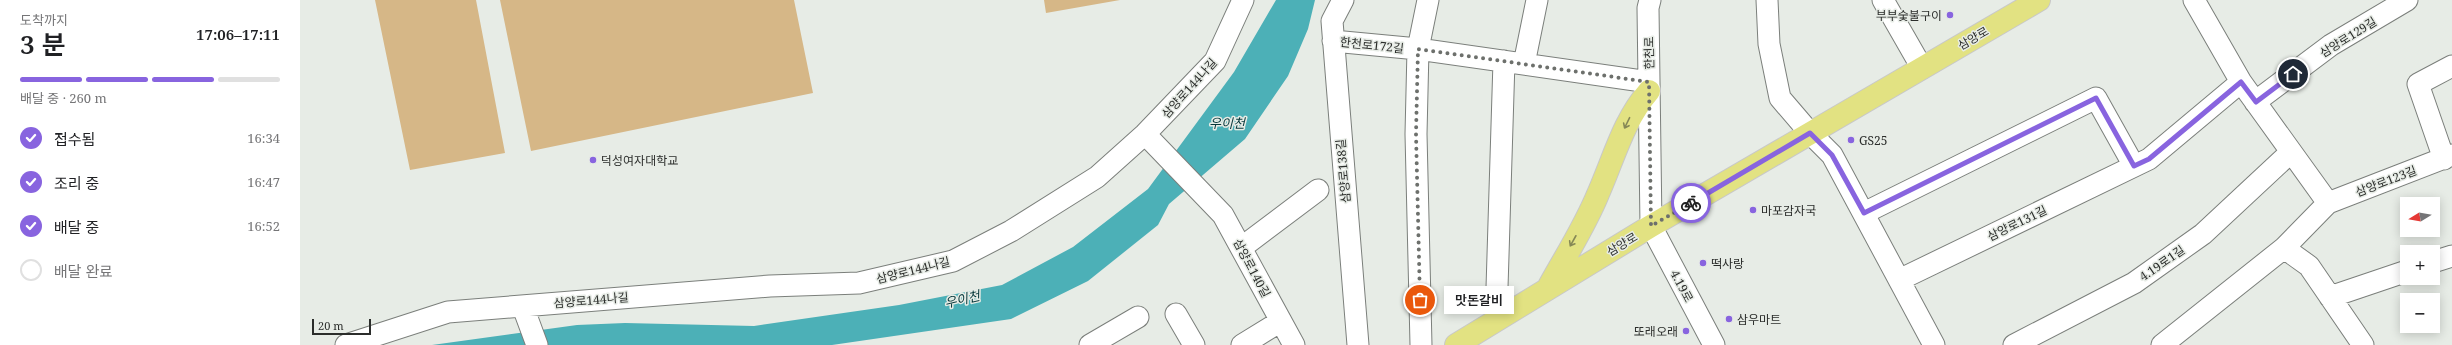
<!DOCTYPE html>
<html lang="ko">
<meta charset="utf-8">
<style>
:root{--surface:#fff;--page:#f2f2f2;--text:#202124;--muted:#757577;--line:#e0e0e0;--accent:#8864df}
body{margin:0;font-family:"Noto Serif","Noto Sans KR",serif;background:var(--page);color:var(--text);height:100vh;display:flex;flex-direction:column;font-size:15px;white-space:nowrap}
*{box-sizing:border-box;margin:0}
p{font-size:13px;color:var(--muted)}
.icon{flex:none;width:22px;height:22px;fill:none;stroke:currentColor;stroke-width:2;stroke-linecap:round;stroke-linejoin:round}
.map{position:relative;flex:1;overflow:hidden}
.side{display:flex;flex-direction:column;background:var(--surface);width:300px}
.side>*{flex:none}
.needle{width:26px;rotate:259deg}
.controls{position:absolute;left:2100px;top:197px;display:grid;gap:8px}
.controls a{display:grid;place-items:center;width:40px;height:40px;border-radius:0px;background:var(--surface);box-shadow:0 2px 10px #0003;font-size:20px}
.scale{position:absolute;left:12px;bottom:10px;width:59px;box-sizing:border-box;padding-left:4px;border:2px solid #2b2d2b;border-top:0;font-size:11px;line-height:14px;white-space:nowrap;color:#2b2d2b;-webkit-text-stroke:3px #e7ece6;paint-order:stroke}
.pin{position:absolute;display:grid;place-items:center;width:34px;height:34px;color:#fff;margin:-17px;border:2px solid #fff;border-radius:50%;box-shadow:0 1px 4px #0007}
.courier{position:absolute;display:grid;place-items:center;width:40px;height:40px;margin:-20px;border:3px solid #8864df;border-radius:50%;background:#fff;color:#222;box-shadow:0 1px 5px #0007}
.bubble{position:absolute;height:28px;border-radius:0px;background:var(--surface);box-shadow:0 2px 10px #0003;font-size:13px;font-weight:600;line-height:28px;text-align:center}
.head em{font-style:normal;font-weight:600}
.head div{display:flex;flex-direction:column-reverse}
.head{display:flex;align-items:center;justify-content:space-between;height:68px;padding:0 20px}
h1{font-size:26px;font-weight:600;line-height:30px}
.bar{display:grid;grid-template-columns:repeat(4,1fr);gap:6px 4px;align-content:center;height:48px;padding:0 20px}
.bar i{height:5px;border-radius:3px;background:var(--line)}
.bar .selected{background:var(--accent)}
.bar p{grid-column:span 4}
ol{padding:0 20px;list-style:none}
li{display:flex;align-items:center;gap:12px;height:44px}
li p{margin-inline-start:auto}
li .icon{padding:4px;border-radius:50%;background:var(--accent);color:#fff;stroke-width:4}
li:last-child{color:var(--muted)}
li i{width:22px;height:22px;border:2px solid var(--line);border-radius:50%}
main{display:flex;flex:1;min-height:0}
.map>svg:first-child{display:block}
.green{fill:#d6b787}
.water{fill:#4cb0b7}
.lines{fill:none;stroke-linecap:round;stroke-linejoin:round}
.minor-casing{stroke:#7b7f7b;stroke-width:23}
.major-casing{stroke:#c8c8c8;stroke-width:24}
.minor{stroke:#fff;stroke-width:21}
.major{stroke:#e2e282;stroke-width:22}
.oneway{stroke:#868856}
.done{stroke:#6d706c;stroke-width:4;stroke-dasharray:0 7.2}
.route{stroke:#8864df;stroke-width:5}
.poi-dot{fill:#8864df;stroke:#e7ece6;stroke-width:1.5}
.labels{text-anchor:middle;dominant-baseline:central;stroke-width:3;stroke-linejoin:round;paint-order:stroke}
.poi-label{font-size:12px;fill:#2b2d2b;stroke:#e7ece6;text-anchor:start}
.street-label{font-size:12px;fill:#2b2d2b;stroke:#e7ece6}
.water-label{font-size:13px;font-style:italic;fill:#06373a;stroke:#e7ece6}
</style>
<main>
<section class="side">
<div class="head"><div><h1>3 분</h1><p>도착까지</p></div><em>17:06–17:11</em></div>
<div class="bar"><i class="selected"></i><i class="selected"></i><i class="selected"></i><i></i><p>배달 중 · 260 m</p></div>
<ol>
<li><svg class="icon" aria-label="check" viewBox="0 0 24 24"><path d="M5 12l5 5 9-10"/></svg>접수됨<p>16:34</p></li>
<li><svg class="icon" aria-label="check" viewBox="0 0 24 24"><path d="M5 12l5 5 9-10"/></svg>조리 중<p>16:47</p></li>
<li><svg class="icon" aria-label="check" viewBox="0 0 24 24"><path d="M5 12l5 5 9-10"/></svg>배달 중<p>16:52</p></li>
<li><i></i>배달 완료</li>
</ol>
</section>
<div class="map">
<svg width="2152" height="345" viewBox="0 0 2152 345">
<rect width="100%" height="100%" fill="#e7ece6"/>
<path class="green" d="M75,0h101l29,153 -95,17z
M200,0h294l19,93 -282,58z
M744,0h76l-74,13z"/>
<path class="water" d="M976,0h39l-7,29 -20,47 -43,63 -76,65 -11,21 -70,56 -77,38 -179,26h-400l145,-20 48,-2 129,3 145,-21 103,-20 71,-38 75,-58 86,-117z"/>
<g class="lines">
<defs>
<path id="minor" d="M1043,0l-11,21 26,324
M1350,0l-2,8 3,218 63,119
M1467,0l2,44 11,54 30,35 22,22 102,190
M1583,0l39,68
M1894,0l47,82 87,121
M1033,41l85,8 231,33
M1224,64l13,-64
M1955,102l76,-57 76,-45
M845,134l78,81 71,130
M2144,159l-26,-75 34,-18
M1564,213l232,-115 38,68
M941,248l77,-58
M1984,248l25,18 54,79
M2133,262l19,-6
M1599,280l250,-121 92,-77
M2030,297l77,-26
M223,307l14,38
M876,314l18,31
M1196,320l8,-259
M46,345l102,-33 322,-26 89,-3 94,-22 58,-30 86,-54 48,-43 70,-73 28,-61
M790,345l48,-28
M942,345l39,-24
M1121,345l-5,-211 2,-85 10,-49
M1714,345l120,-62 69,-49 88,-82
M1862,345l122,-97 44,-45 124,-48"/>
<path id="major" d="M1248,288c17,-31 37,-62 50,-94 16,-36 25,-73 51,-103
M1156,345l195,-119 388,-226"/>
</defs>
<use href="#minor" class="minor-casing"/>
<use href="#major" class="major-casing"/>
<use href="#minor" class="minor"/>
<use href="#major" class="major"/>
</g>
<defs><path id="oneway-shaft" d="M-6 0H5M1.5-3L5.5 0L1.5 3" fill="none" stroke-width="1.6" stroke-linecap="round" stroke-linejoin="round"/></defs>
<g class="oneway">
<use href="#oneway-shaft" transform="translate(1327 123) rotate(116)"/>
<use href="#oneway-shaft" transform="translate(1273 241) rotate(119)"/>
</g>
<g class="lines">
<path class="done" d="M1120,300l-4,-166 2,-85 231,33 2,144 40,-23"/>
<path class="route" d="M1391,203l119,-70 22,22 32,58 232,-115 38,68 15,-7 92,-77 15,20 37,-28"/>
</g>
<g class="poi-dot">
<circle cx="1650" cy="15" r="4"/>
<circle cx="1551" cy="140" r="4"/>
<circle cx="293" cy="160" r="4"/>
<circle cx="1453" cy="210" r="4"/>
<circle cx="1403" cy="263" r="4"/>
<circle cx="1429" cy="319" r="4"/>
<circle cx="1386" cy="331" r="4"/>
</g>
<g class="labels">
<g class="poi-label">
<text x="1642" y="15" text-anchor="end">부부숯불구이</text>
<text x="1559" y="140">GS25</text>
<text x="301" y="160">덕성여자대학교</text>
<text x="1461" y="210">마포감자국</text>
<text x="1411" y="263">떡사랑</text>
<text x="1437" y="319">삼우마트</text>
<text x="1378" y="331" text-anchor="end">또래오래</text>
</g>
<g class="street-label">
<text transform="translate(2048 37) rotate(-32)">삼양로129길</text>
<text transform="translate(1673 38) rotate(-30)">삼양로</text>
<text transform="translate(1072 45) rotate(6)">한천로172길</text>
<text transform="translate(1349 53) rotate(-91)">한천로</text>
<text transform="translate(889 88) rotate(-48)">삼양로144나길</text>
<text transform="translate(1043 171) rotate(-95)">삼양로138길</text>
<text transform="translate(2086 181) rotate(-21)">삼양로123길</text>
<text transform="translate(1717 223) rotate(-26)">삼양로131길</text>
<text transform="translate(1322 244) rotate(-31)">삼양로</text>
<text transform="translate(1862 263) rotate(-35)">4.19로1길</text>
<text transform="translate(952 268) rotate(62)">삼양로140길</text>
<text transform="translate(613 270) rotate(-14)">삼양로144나길</text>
<text transform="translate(1382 286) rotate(62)">4.19로</text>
<text transform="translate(291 300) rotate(-5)">삼양로144나길</text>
</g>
<g class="water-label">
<text x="927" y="123">우이천</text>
<text transform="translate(662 299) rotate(-13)">우이천</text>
</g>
</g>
</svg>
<div class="controls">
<a><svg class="needle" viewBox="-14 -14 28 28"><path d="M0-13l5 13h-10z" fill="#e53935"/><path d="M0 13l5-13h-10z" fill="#757577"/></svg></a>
<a>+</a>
<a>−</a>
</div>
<div class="scale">20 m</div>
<div class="pin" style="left:1120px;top:300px;background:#ea580c"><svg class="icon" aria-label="bag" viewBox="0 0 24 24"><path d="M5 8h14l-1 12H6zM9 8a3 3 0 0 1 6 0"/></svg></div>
<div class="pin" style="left:1993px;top:74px;background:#1f2937"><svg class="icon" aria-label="home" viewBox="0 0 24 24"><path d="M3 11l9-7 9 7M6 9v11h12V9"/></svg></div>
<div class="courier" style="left:1391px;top:203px"><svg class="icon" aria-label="bike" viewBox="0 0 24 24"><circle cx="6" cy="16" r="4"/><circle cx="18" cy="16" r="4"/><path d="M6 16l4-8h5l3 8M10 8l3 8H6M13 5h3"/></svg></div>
<div class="bubble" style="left:1144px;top:286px;width:70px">맛돈갈비</div>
</div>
</main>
